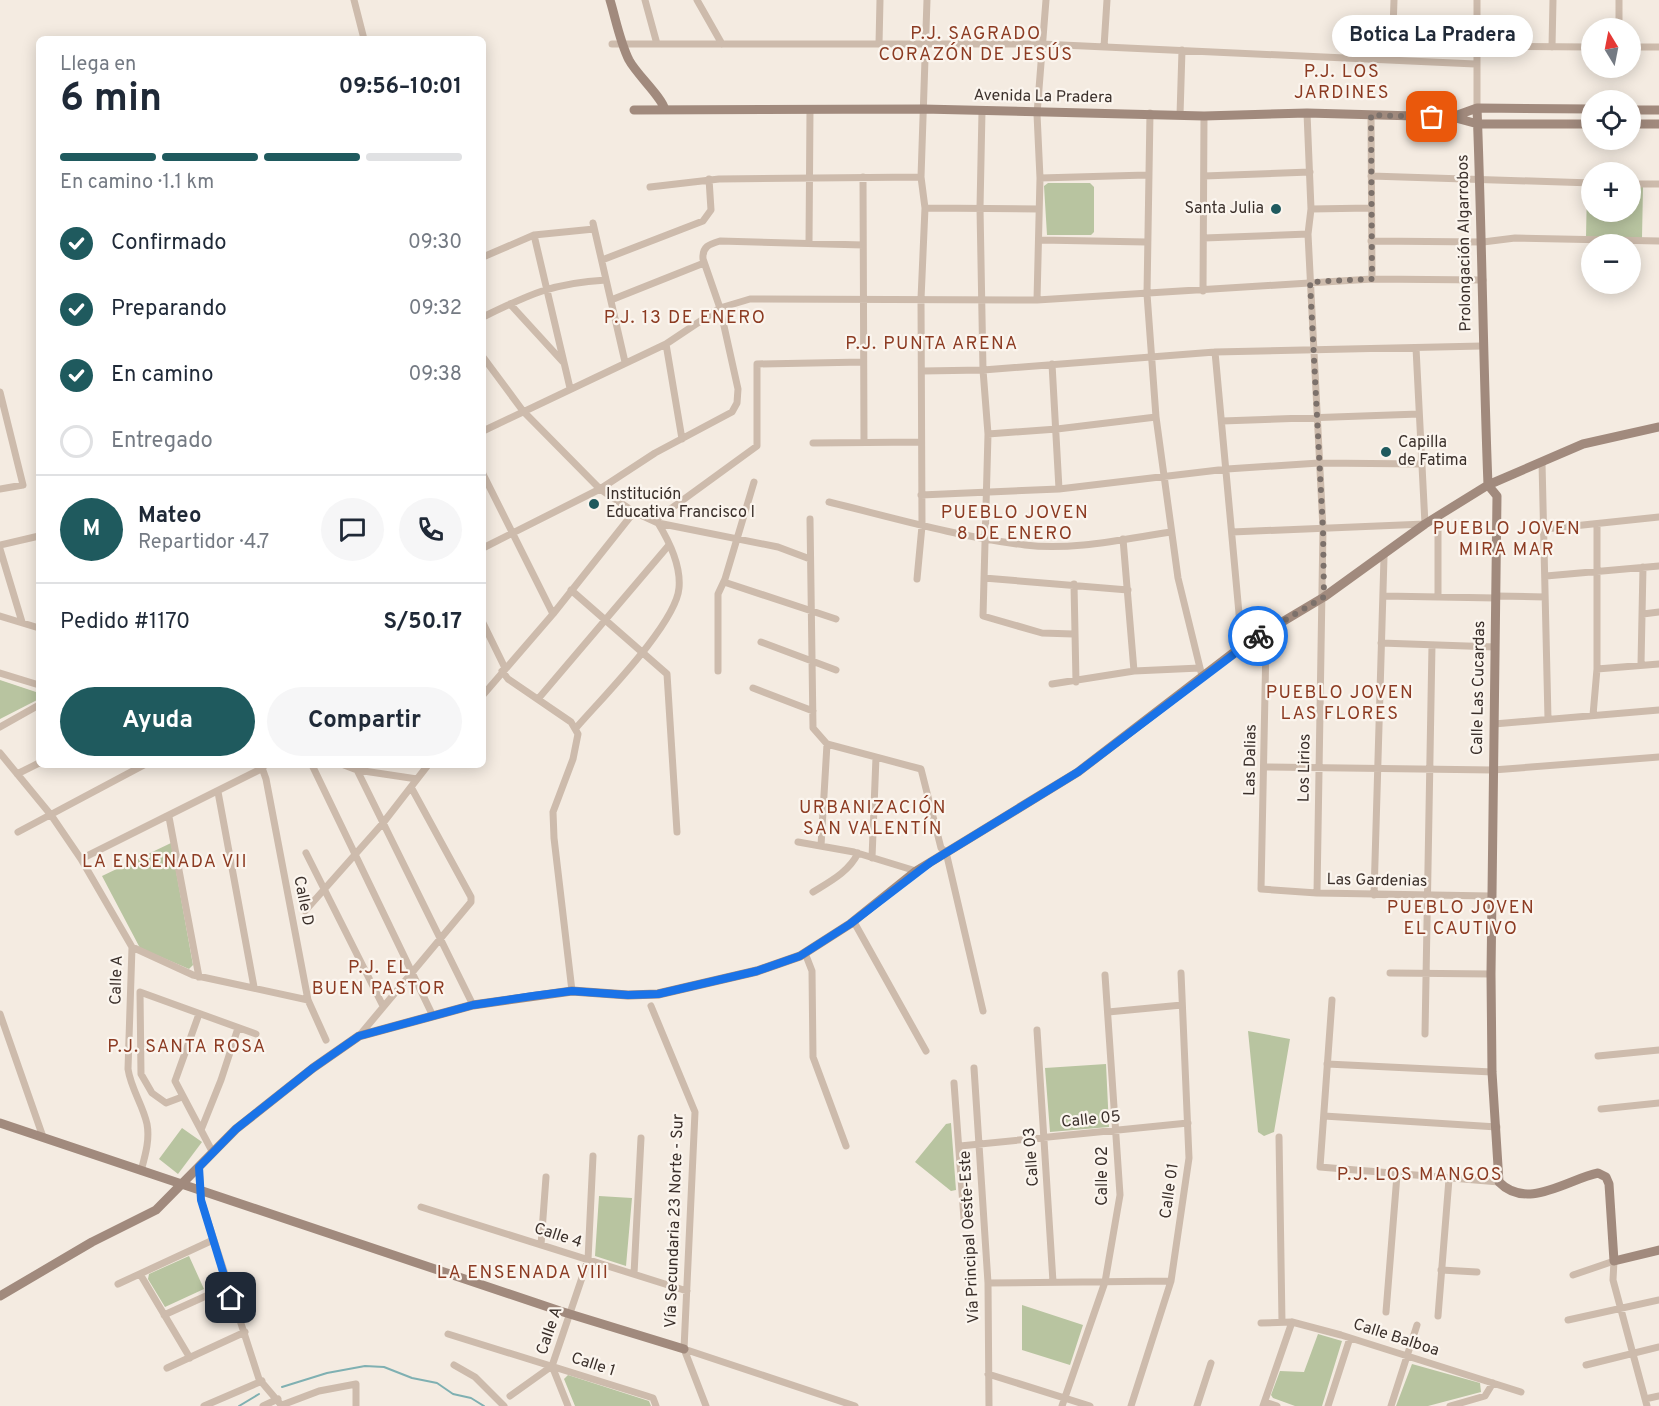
<!DOCTYPE html>
<html lang="es">
<meta charset="utf-8">
<style>
:root{--surface:#fff;--page:#f6f6f7;--text:#1f2937;--muted:#747a83;--line:#e0e1e3;--accent:#1f5a5e}
body{margin:0;font-family:Overpass,sans-serif;background:var(--page);color:var(--text);height:100vh;display:flex;flex-direction:column;font-size:22px;white-space:nowrap}
*{box-sizing:border-box;margin:0}
p{font-size:20px;color:var(--muted)}
.icon{flex:none;width:33px;height:33px;fill:none;stroke:currentColor;stroke-width:2;stroke-linecap:round;stroke-linejoin:round}
.map{position:relative;flex:1;overflow:hidden}
.drawer{position:absolute;left:36px;top:36px;width:450px;height:732px;display:flex;flex-direction:column;background:var(--surface);border-radius:9px;box-shadow:0 3px 15px #0003}
.drawer>*{flex:none}
.needle{width:39px;rotate:350deg}
.fabs{position:absolute;left:1581px;top:18px;display:grid;gap:12px}
.fabs a{display:grid;place-items:center;width:60px;height:60px;border-radius:50%;background:var(--surface);box-shadow:0 3px 15px #0003;font-size:30px}
.pin{position:absolute;display:grid;place-items:center;width:51px;height:51px;color:#fff;margin:-26px;border-radius:12px;box-shadow:0 3px 9px #0006}
.courier{position:absolute;display:grid;place-items:center;width:60px;height:60px;margin:-30px;border:4px solid #1a73e8;border-radius:50%;background:#fff;color:#222;box-shadow:0 2px 8px #0007}
.bubble{position:absolute;height:42px;border-radius:21px;background:var(--surface);box-shadow:0 3px 15px #0003;font-size:20px;font-weight:700;line-height:42px;text-align:center}
.overview em{font-style:normal;font-weight:700}
.overview div{display:flex;flex-direction:column-reverse}
.overview{display:flex;align-items:center;justify-content:space-between;height:102px;padding:0 24px}
h1{font-size:39px;font-weight:700;line-height:45px}
.bar{display:grid;grid-template-columns:repeat(4,1fr);gap:9px 6px;align-content:center;height:72px;padding:0 24px}
.bar i{height:8px;border-radius:4px;background:var(--line)}
.bar .selected{background:var(--accent)}
.bar p{grid-column:span 4}
.line{display:flex;align-items:center;gap:15px;padding:0 24px;border-top:2px solid var(--line)}
.line div{flex:1}
.round{display:grid;place-items:center;flex:none;width:63px;height:63px;border-radius:32px;background:var(--page)}
ol{padding:0 24px;list-style:none}
li{display:flex;align-items:center;gap:18px;height:66px}
li p{margin-inline-start:auto}
li .icon{padding:6px;border-radius:50%;background:var(--accent);color:#fff;stroke-width:4}
li:last-child{color:var(--muted)}
li i{width:33px;height:33px;border:3px solid var(--line);border-radius:50%}
.cta{display:flex;gap:12px;margin-top:auto;padding:12px 24px}
.cta a{flex:1;height:69px;border-radius:36px;background:var(--accent);color:#fff;font-size:24px;font-weight:700;line-height:69px;text-align:center}
.cta a+a{background:var(--page);color:var(--text)}
.map>svg:first-child{display:block}
.green{fill:#b8c4a0}
.lines{fill:none;stroke-linecap:round;stroke-linejoin:round}
.stream{stroke:#7fb0b2;stroke-width:2}
.street{stroke:#cdbbac;stroke-width:7}
.secondary{stroke:#a18a7d;stroke-width:9}
.done{stroke:#7c716b;stroke-width:6;stroke-dasharray:0 10.8}
.route{stroke:#1a73e8;stroke-width:8}
.poi-dot{fill:#1f5a5e;stroke:#fbf5ee;stroke-width:2}
.labels{text-anchor:middle;dominant-baseline:central;stroke-width:4.5;stroke-linejoin:round;paint-order:stroke}
.street-label{font-size:16px;fill:#3b302b;stroke:#fbf5ee}
.poi-label{font-size:16px;fill:#3b302b;stroke:#fbf5ee;text-anchor:start}
.neighbourhood-label{font-size:18px;letter-spacing:1.5px;fill:#8c3b22;stroke:#fbf5ee}
</style>
<div class="map">
<svg width="1659" height="1406" viewBox="0 0 1659 1406">
<rect width="100%" height="100%" fill="#f4ebe1"/>
<path class="green" d="M1048,183h42l4,4v45l-3,3h-44l-3,-49z
M1587,187h4l1,25h38l1,-25h12l-1,51 -56,-1z
M0,680l39,13v6l-39,20z
M171,843l22,122 -4,4 -49,-21 -38,-72z
M1248,1031l42,8 -16,93 -10,4 -6,-4z
M1106,1064l3,63 -59,5 -5,-64z
M951,1123l5,67 -5,1 -36,-29 31,-38z
M182,1128l20,14 -24,32 -19,-15z
M599,1196l33,2 -6,68 -31,-10z
M189,1256l15,33 -39,18 -17,-28 1,-5z
M1022,1305l61,20 -13,40 -48,-15z
M1318,1334l24,7 -20,65h-27l-22,-8 -2,-3 9,-24 24,1z
M1412,1364l68,19 1,9 -53,14h-32z
M568,1375l81,26 2,5h-76l-11,-27z"/>
<g class="lines">
<path class="stream" d="M282,1387l45,-14 38,-7 19,1 28,11 25,5 16,11 18,4 13,8
M239,1406l20,-12"/>
<path class="street" d="M354,0l10,39
M645,0l12,44
M697,0l25,44
M1619,0v28
M612,44h429l434,20
M879,44l1,-44
M1477,46l115,1
M1104,47l3,-47
M1552,47l1,-47
M1630,47h29
M1392,58l2,-58
M1477,108v-108
M982,111l-2,97 3,162 5,64 -5,182 59,17 31,1
M1150,113l-3,181 9,123 22,161 24,98
M1307,113l4,96 -3,25 15,295 -6,364
M1180,115l2,-65
M1371,115l1,164
M1204,176l106,-4
M1371,176l221,7
M863,177l1,265
M1040,178l107,-3
M1630,184h29
M650,187l69,-8 202,-2
M925,208l114,1
M1311,209l60,-1
M593,223l32,139
M534,235l36,153
M1204,238l104,-4
M1040,240l106,2
M1371,241l112,1 32,-4 144,3
M809,243l1,-133
M483,257l51,-22 60,-6
M602,260l101,-39 8,-11 -2,-31
M1203,291l1,-175
M611,300l93,-37
M1037,300l3,-122 -3,-64 9,-114
M510,304l53,58
M483,317c47,-23 70,-34 123,-37
M666,344l16,95
M1215,352l27,294
M483,357l40,54 77,78 34,23 24,11c11,18 23,44 21,65 -3,36 -78,111 -103,140
M1052,364l7,125
M923,371l60,-1 232,-18 267,-6
M0,392l23,93 -23,4
M1222,421l197,-7
M483,431l183,-87 54,-36 30,-9 287,1 335,-21 111,1
M988,434l69,-5 99,-12
M813,443l108,-1
M1542,462l6,257
M483,474l70,140
M921,495l138,-6 168,-20 92,-6 103,1
M829,502c65,16 130,35 196,43 47,6 99,-6 146,-13
M810,519l3,209 14,16 -6,102
M654,521l103,-75v-82l106,-2
M658,523l120,24 32,12
M1545,529l114,-12
M1232,532l193,-8 -9,-176
M1123,539l11,132
M0,545l39,-9
M483,548l117,-59 55,-36 77,-41 5,-9 1,-14 -18,-81 -17,-49c-1,-13 7,-15 17,-18l143,4
M0,549l22,73
M1546,576l113,-10
M984,578l144,12
M917,579l5,-53 -1,-227 4,-91 -4,-31 6,-177
M724,582l112,37
M1074,584l2,98
M571,590l96,84 10,158
M1383,596l113,2
M1496,596l49,1
M1438,597v-80
M1643,614l16,-2
M0,616l39,12
M483,623l22,45
M1257,636l9,8 -5,245 56,4 174,3
M761,642l75,28
M1381,643l114,4
M1641,664l2,-97
M1597,669l62,-5
M502,671l6,8 63,43 7,12 -5,25 -20,53 1,26 18,153
M718,671v-77l7,-15 29,-97
M0,673l39,12
M1052,684l82,-13 66,-3
M753,688l60,23
M483,695l70,-81 81,-102
M538,699l131,-154
M1593,715l4,-46v-145
M1494,724l165,-14
M0,727l39,-22
M827,744l94,25 20,79 5,4 37,159
M0,753l51,62 30,44 51,88 -4,122c3,20 15,36 19,55 3,16 -2,32 -6,47
M261,765l5,14 42,221 18,40
M312,765l120,249
M344,765l13,5 60,9
M1264,767l229,3 166,-13
M357,770l116,235
M17,774l22,-11
M218,792l36,195
M169,817l30,160
M18,832l126,-67
M798,842l56,10 62,19
M306,853l77,153
M872,858l4,-101
M81,859l182,-91
M813,892c16,-10 36,-20 45,-39
M1374,895l10,-338
M305,911l78,-88 45,-58
M854,922l72,129
M132,947l61,28 115,25
M805,953l7,18 1,86 33,89
M1390,973l101,1
M1332,1000l-12,167 179,15
M651,1006l44,106 -11,237 22,57
M1108,1012l74,-7
M0,1014l43,123
M199,1014l-24,67 37,70
M1037,1030l16,252
M1425,1034l7,-389
M359,1036l112,-134v-5l-60,-110
M1598,1056l61,-6
M1327,1064l165,8
M974,1068l14,215 1,123
M954,1083l10,136
M182,1097l-16,6 -14,-10 -11,-19 -1,-82 116,42
M1601,1109l58,-6
M1324,1116l173,11
M201,1130l20,-50 17,-52
M1279,1137l3,185
M960,1146l228,-23
M199,1167l2,33 58,179 23,27
M421,1207l266,84
M541,1245l5,-68
M1441,1270l36,2
M140,1274l50,84
M634,1274l7,-136
M1573,1275l41,-14 -1,19 34,126
M988,1283l183,-2
M118,1284l95,-44
M1386,1312l11,-137
M164,1315l64,-29
M1438,1316l11,-137
M1568,1320l91,-20
M1261,1323l31,-1 49,13 180,57
M448,1334l199,62 6,2 3,8
M684,1349l171,57
M454,1365l21,12 29,29
M1586,1365l73,-18
M167,1368l78,-36
M988,1374l102,32
M510,1396l42,-30
M1645,1399l14,-3
M1265,1402l12,4
M282,1405l37,-14 37,-7v22
M204,1406l58,-25
M263,1406l15,-7
M568,1406l-16,-40 36,-106 5,-104
M1062,1406l43,-124 15,-87 -15,-220
M1131,1406l40,-125 18,-123 -8,-185
M1197,1406l14,-43
M1263,1406l29,-84
M1328,1406l22,-68
M1391,1406l26,-81
M1450,1406l35,-10 8,-13"/>
<path class="secondary" d="M610,0c6,20 10,42 19,60 8,15 33,37 36,50
M1477,108c5,126 6,251 11,377l9,11 -6,478 1,98 7,110c28,29 69,-3 99,-9l8,4 3,7 5,77 45,-11
M634,110l289,-1 281,7 103,-3 145,4 26,7h114
M1630,110h29
M1452,117l25,-9 115,1
M1630,124h29
M0,1123l560,188 124,38
M0,1296l92,-54 64,-32 80,-81 77,-61 46,-32 114,-31 99,-14 56,4 30,-1 99,-23 43,-15 50,-32 66,-53 162,-99 164,-126 82,-49 101,-73 63,-39 95,-41 76,-17"/>
</g>
<g class="lines">
<path class="done" d="M1258,636l66,-39 -1,-67 -13,-248 62,-3 -1,-164 61,2"/>
<path class="route" d="M231,1298l-30,-98 -2,-33 37,-38 77,-61 46,-32 114,-31 60,-9 39,-5 56,4 30,-1 99,-23 43,-15 50,-32 81,-62 147,-90 180,-136"/>
</g>
<g class="poi-dot">
<circle cx="1276" cy="209" r="6"/>
<circle cx="1386" cy="452" r="6"/>
<circle cx="594" cy="504" r="6"/>
</g>
<g class="labels">
<g class="street-label">
<text transform="translate(1043 97) rotate(1)">Avenida La Pradera</text>
<text transform="translate(1465 243) rotate(-91)">Prolongación Algarrobos</text>
<text transform="translate(1479 688) rotate(-89)">Calle Las Cucardas</text>
<text transform="translate(1251 760) rotate(-89)">Las Dalias</text>
<text transform="translate(1305 768) rotate(-89)">Los Lirios</text>
<text transform="translate(1377 881) rotate(1)">Las Gardenias</text>
<text transform="translate(303 901) rotate(79)">Calle D</text>
<text transform="translate(117 980) rotate(-88)">Calle A</text>
<text transform="translate(1091 1120) rotate(-6)">Calle 05</text>
<text transform="translate(1032 1157) rotate(-94)">Calle 03</text>
<text transform="translate(1103 1176) rotate(-90)">Calle 02</text>
<text transform="translate(1170 1191) rotate(-82)">Calle 01</text>
<text transform="translate(675 1221) rotate(-88)">Vía Secundaria 23 Norte - Sur</text>
<text transform="translate(558 1236) rotate(18)">Calle 4</text>
<text transform="translate(970 1237) rotate(-93)">Vía Principal Oeste-Este</text>
<text transform="translate(550 1331) rotate(-71)">Calle A</text>
<text transform="translate(1396 1338) rotate(18)">Calle Balboa</text>
<text transform="translate(593 1365) rotate(18)">Calle 1</text>
</g>
<g class="poi-label">
<text x="1264" y="209" text-anchor="end">Santa Julia</text>
<text x="1398" y="443">Capilla<tspan x="1398" dy="18">de Fatima</tspan></text>
<text x="606" y="495">Institución<tspan x="606" dy="18">Educativa Francisco I</tspan></text>
</g>
<g class="neighbourhood-label">
<text x="976" y="34">P.J. SAGRADO<tspan x="976" dy="21">CORAZÓN DE JESÚS</tspan></text>
<text x="1342" y="72">P.J. LOS<tspan x="1342" dy="21">JARDINES</tspan></text>
<text x="685" y="318">P.J. 13 DE ENERO</text>
<text x="932" y="344">P.J. PUNTA ARENA</text>
<text x="1015" y="513">PUEBLO JOVEN<tspan x="1015" dy="21">8 DE ENERO</tspan></text>
<text x="1507" y="529">PUEBLO JOVEN<tspan x="1507" dy="21">MIRA MAR</tspan></text>
<text x="1340" y="693">PUEBLO JOVEN<tspan x="1340" dy="21">LAS FLORES</tspan></text>
<text x="873" y="808">URBANIZACIÓN<tspan x="873" dy="21">SAN VALENTÍN</tspan></text>
<text x="165" y="862">LA ENSENADA VII</text>
<text x="1461" y="908">PUEBLO JOVEN<tspan x="1461" dy="21">EL CAUTIVO</tspan></text>
<text x="379" y="968">P.J. EL<tspan x="379" dy="21">BUEN PASTOR</tspan></text>
<text x="187" y="1047">P.J. SANTA ROSA</text>
<text x="1420" y="1175">P.J. LOS MANGOS</text>
<text x="523" y="1273">LA ENSENADA VIII</text>
</g>
</g>
</svg>
<div class="fabs">
<a><svg class="needle" viewBox="-14 -14 28 28"><path d="M0-13l5 13h-10z" fill="#e53935"/><path d="M0 13l5-13h-10z" fill="#747a83"/></svg></a>
<a><svg class="icon" aria-label="locate" viewBox="0 0 24 24"><circle cx="12" cy="12" r="6"/><path d="M12 2v4M12 18v4M2 12h4M18 12h4"/></svg></a>
<a>+</a>
<a>−</a>
</div>
<div class="pin" style="left:1432px;top:117px;background:#ea580c"><svg class="icon" aria-label="bag" viewBox="0 0 24 24"><path d="M5 8h14l-1 12H6zM9 8a3 3 0 0 1 6 0"/></svg></div>
<div class="pin" style="left:231px;top:1298px;background:#1f2937"><svg class="icon" aria-label="home" viewBox="0 0 24 24"><path d="M3 11l9-7 9 7M6 9v11h12V9"/></svg></div>
<div class="courier" style="left:1258px;top:636px"><svg class="icon" aria-label="bike" viewBox="0 0 24 24"><circle cx="6" cy="16" r="4"/><circle cx="18" cy="16" r="4"/><path d="M6 16l4-8h5l3 8M10 8l3 8H6M13 5h3"/></svg></div>
<div class="bubble" style="left:1332px;top:15px;width:201px">Botica La Pradera</div>
<section class="drawer">
<div class="overview"><div><h1>6 min</h1><p>Llega en</p></div><em>09:56–10:01</em></div>
<div class="bar"><i class="selected"></i><i class="selected"></i><i class="selected"></i><i></i><p>En camino · 1.1 km</p></div>
<ol>
<li><svg class="icon" aria-label="check" viewBox="0 0 24 24"><path d="M5 12l5 5 9-10"/></svg>Confirmado<p>09:30</p></li>
<li><svg class="icon" aria-label="check" viewBox="0 0 24 24"><path d="M5 12l5 5 9-10"/></svg>Preparando<p>09:32</p></li>
<li><svg class="icon" aria-label="check" viewBox="0 0 24 24"><path d="M5 12l5 5 9-10"/></svg>En camino<p>09:38</p></li>
<li><i></i>Entregado</li>
</ol>
<div class="line" style="height:108px"><b class="round" style="background:var(--accent);color:#fff">M</b><div><b>Mateo</b><p>Repartidor · 4.7</p></div><a class="round"><svg class="icon" aria-label="chat" viewBox="0 0 24 24"><path d="M4 5h16v11H9l-5 4z"/></svg></a><a class="round"><svg class="icon" aria-label="phone" viewBox="0 0 24 24"><path d="M5 4h4l2 5-3 2q2 4 5 5l2-3 5 2v4C11 20 4 13 5 4z"/></svg></a></div>
<div class="line" style="height:78px"><div>Pedido #1170</div><b>S/50.17</b></div>
<div class="cta"><a>Ayuda</a><a>Compartir</a></div>
</section>
</div>
